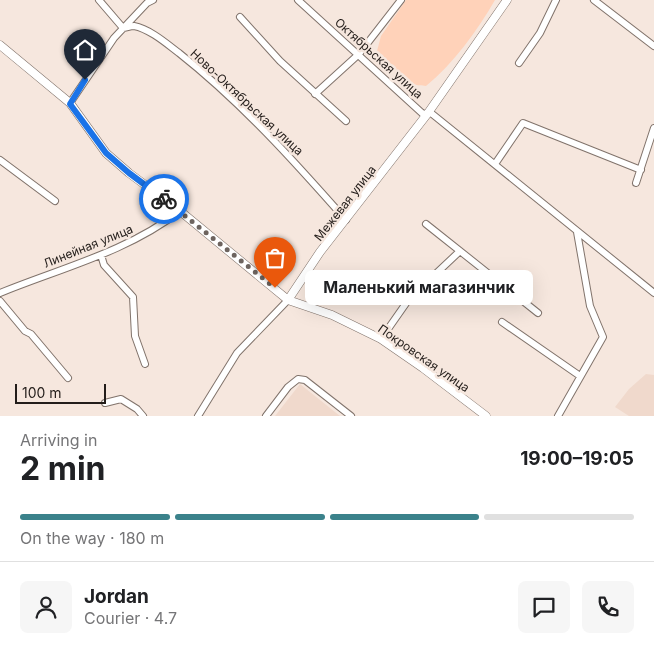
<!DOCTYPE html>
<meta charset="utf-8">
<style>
:root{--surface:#fff;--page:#f6f6f6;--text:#202124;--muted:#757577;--line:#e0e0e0;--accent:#3b828b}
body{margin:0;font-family:Inter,sans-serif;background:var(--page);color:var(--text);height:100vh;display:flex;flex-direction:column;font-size:19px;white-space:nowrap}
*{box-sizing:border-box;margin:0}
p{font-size:16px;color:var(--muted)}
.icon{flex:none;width:28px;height:28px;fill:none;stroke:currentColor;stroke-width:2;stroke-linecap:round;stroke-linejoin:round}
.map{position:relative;height:416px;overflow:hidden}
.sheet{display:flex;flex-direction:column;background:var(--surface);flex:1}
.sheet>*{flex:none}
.scale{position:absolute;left:15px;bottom:12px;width:91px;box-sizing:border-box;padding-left:5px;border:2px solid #231d1a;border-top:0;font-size:14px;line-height:18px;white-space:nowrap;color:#231d1a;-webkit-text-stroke:4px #f6e7de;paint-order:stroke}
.pin{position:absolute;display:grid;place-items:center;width:42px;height:42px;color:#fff;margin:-51px -21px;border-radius:50% 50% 50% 0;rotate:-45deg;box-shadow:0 0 5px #0007}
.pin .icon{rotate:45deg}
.courier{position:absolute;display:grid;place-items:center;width:50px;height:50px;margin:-25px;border:4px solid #1a73e8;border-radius:50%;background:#fff;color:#222;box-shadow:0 1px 6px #0007}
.bubble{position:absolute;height:35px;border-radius:8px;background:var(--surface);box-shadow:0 5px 20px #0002;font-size:16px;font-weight:700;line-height:35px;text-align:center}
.summary em{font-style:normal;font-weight:700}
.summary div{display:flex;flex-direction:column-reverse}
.summary{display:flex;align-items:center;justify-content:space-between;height:85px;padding:0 20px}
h1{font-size:32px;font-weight:700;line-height:38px}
.bar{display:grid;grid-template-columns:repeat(4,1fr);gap:8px 5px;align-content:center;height:60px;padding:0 20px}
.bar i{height:6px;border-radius:4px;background:var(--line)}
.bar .current{background:var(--accent)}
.bar p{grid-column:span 4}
.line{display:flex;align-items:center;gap:12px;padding:0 20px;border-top:1px solid var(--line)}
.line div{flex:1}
.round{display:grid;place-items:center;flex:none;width:52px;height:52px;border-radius:8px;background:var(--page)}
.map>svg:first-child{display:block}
.built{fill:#f0d9cc}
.green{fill:#ffd2b9}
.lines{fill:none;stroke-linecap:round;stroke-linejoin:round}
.minor-casing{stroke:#81736b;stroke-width:8}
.tertiary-casing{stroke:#81736b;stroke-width:9}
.minor{stroke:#fff;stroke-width:6}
.tertiary{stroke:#fff;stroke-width:8}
.done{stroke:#6d645f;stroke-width:5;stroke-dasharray:0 9}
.route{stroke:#1a73e8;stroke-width:6}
.labels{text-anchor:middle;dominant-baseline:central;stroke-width:5;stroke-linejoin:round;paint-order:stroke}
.street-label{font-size:12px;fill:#231d1a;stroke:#f6e7de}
</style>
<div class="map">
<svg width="654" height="416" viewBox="0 0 654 416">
<rect width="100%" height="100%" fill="#f6e7de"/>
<path class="built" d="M646,374l8,1v41h-25l-14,-9 14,-18z
M300,384l40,32h-65z"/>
<path class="green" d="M406,0h89c-18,31 -41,63 -69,86 -4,-1 -9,0 -12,-2 -15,-5 -30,-21 -37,-33l4,-15z"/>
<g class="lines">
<defs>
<path id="minor" d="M99,0l24,28c3,0 7,-2 11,-2 16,3 33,18 45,27 62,49 115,108 167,167
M298,0l125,114 8,-1 223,180
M594,0l60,46
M240,17l40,44 66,60
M519,63l21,-30 16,-33
M315,94l44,-40 42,-54
M70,103l44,-65 33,-35 6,-3
M0,160l55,41
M495,164l28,-41 118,47
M636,183l18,-55
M426,224l112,89
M101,255l3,10 29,32 2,39 10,28
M387,279l22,20
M0,293c61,-25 127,-41 180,-82
M0,301l25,30 6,3 37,44
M502,322l78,54
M381,339l28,-40 51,-48
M105,403l16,-4 16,10 6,7
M198,416l39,-63 51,-53
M266,416l22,-29 10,-8 7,1 46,36
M558,416l45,-79 -13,-31 -13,-74"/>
<path id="tertiary" d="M0,45l70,58 36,50 23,20 51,38 108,89 44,15 49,24 42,29 63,48
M288,300l32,-48 108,-139 79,-113"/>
</defs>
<use href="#minor" class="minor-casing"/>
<use href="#tertiary" class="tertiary-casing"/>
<use href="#minor" class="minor"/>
<use href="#tertiary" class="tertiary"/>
</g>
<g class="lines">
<path class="done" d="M164,199l111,89"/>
<path class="route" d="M85,80l-15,24 36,49 23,20 35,26"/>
</g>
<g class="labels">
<g class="street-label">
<text transform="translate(379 58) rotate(42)">Октябрьская улица</text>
<text transform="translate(247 102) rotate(43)">Ново-Октябрьская улица</text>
<text transform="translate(345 203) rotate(-52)">Межевая улица</text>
<text transform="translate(88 246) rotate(-22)">Линейная улица</text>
<text transform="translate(424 358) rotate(35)">Покровская улица</text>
</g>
</g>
</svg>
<div class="scale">100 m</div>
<div class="pin" style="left:275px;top:288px;background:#ea580c"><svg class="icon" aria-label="bag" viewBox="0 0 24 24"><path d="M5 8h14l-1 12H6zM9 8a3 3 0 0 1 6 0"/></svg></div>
<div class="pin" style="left:85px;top:80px;background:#1f2937"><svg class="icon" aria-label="home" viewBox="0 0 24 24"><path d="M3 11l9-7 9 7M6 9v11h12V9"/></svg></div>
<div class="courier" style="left:164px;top:199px"><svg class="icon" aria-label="bike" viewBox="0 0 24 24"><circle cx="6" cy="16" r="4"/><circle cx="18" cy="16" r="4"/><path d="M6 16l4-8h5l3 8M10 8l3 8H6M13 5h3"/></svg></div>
<div class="bubble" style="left:305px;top:270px;width:228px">Маленький магазинчик</div>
</div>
<section class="sheet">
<div class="summary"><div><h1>2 min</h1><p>Arriving in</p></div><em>19:00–19:05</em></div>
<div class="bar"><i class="current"></i><i class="current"></i><i class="current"></i><i></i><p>On the way · 180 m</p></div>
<div class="line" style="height:90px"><a class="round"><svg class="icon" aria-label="person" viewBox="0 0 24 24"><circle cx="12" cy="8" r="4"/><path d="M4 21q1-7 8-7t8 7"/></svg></a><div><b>Jordan</b><p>Courier · 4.7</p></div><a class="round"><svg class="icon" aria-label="chat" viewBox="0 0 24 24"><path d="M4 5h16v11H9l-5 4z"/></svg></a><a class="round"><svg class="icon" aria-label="phone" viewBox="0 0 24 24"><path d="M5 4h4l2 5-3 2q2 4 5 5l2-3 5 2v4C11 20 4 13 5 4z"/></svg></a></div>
</section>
